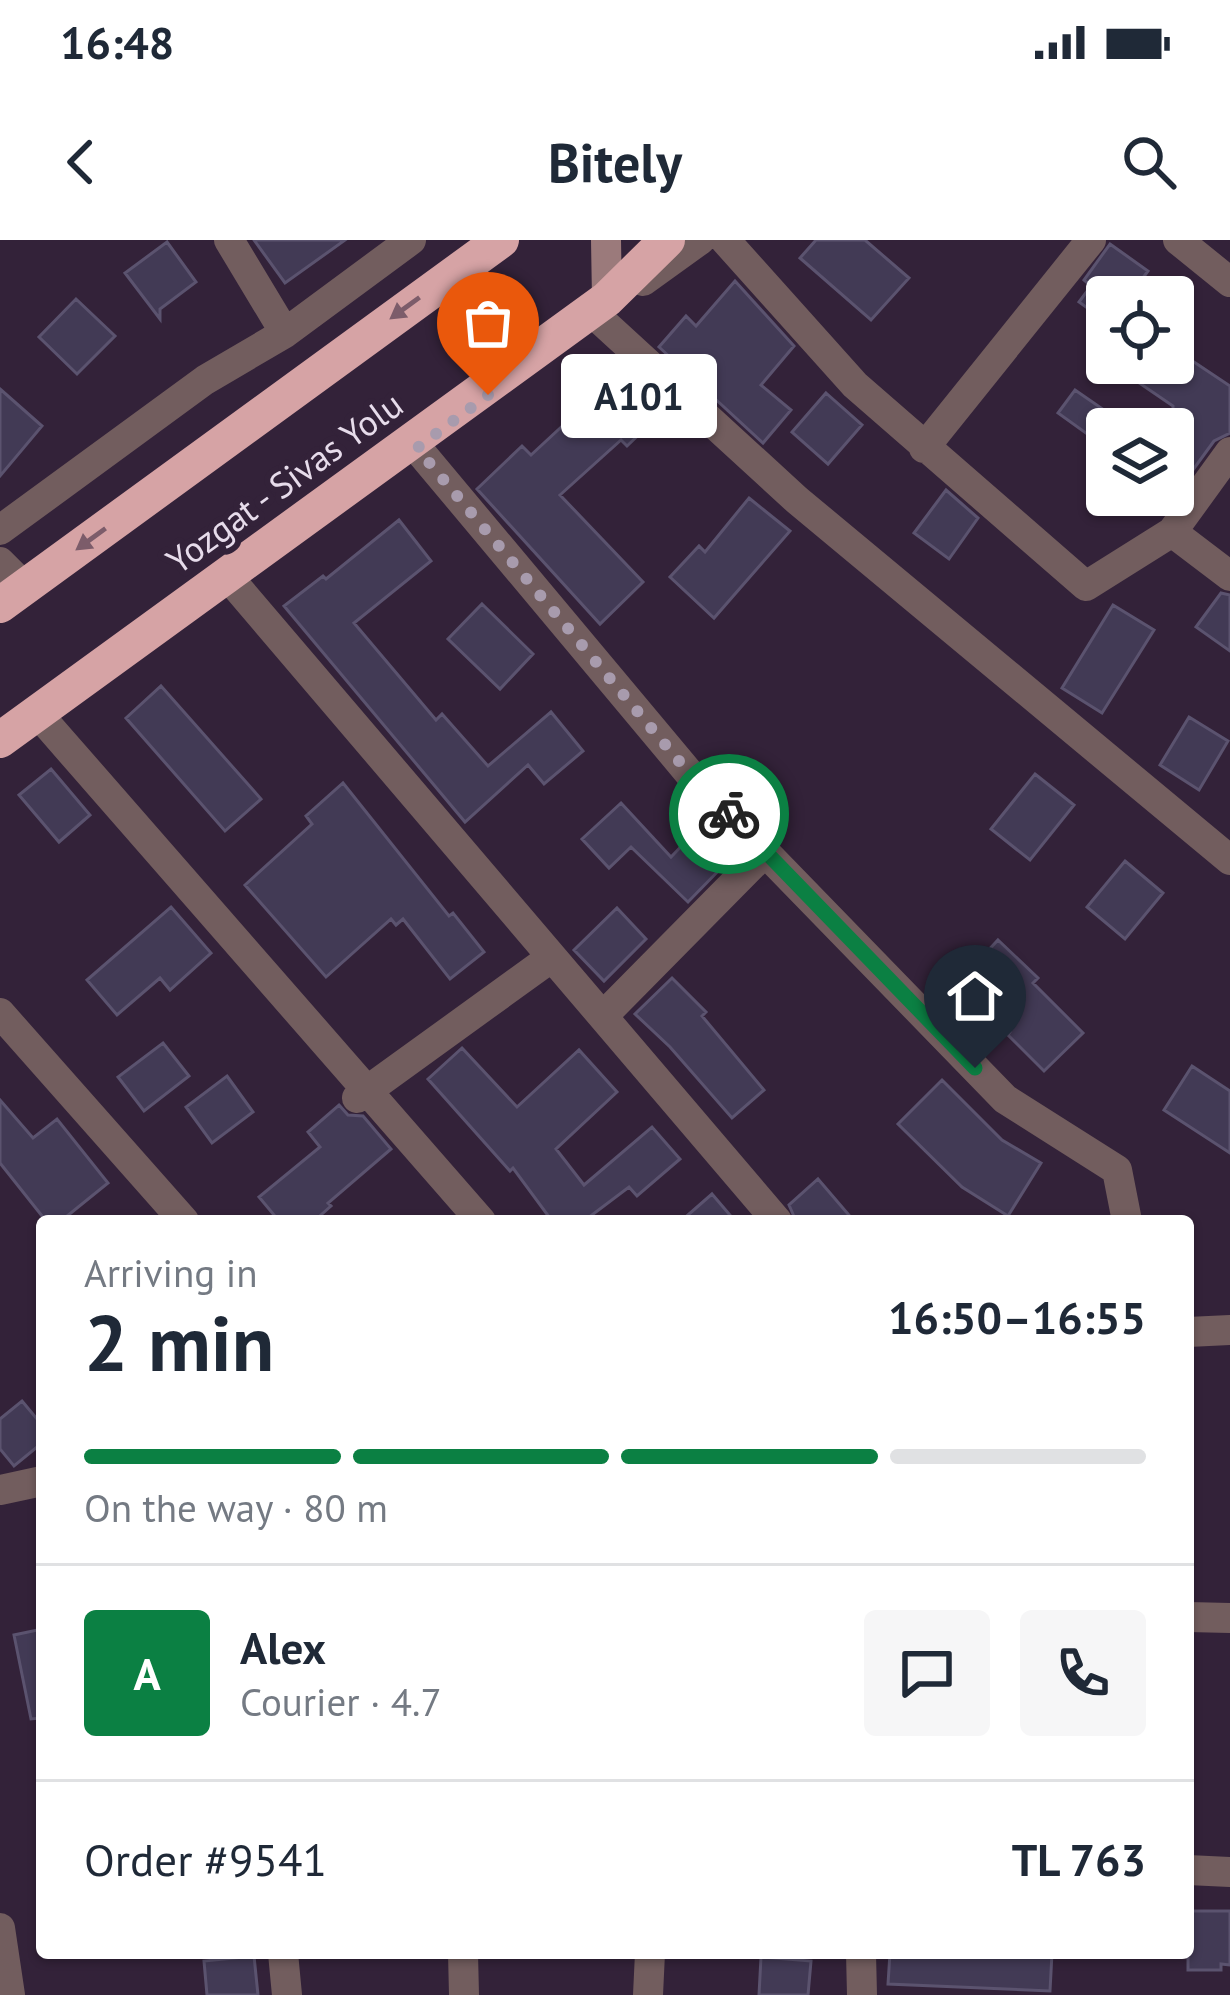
<!DOCTYPE html>
<meta charset="utf-8">
<style>
:root{--surface:#fff;--page:#f6f6f7;--text:#1f2937;--muted:#747a83;--line:#e0e1e3;--accent:#0b8043}
body{margin:0;font-family:"PT Sans",sans-serif;background:var(--page);color:var(--text);height:100vh;display:flex;flex-direction:column;font-size:45px;white-space:nowrap}
*{box-sizing:border-box;margin:0}
p{font-size:39px;color:var(--muted)}
.icon{flex:none;width:66px;height:66px;fill:none;stroke:currentColor;stroke-width:2;stroke-linecap:round;stroke-linejoin:round}
.map{position:relative;flex:1;overflow:hidden}
.details{position:absolute;left:36px;top:975px;width:1158px;height:744px;display:flex;flex-direction:column;background:var(--surface);border-radius:12px;box-shadow:0 3px 9px #0004}
.details>*{flex:none}
.buttons{position:absolute;left:1086px;top:36px;display:grid;gap:24px}
.buttons a{display:grid;place-items:center;width:108px;height:108px;border-radius:12px;background:var(--surface);box-shadow:0 3px 9px #0004;font-size:60px}
.pin{position:absolute;display:grid;place-items:center;width:102px;height:102px;color:#fff;margin:-123px -51px;border-radius:50% 50% 50% 0;rotate:-45deg;box-shadow:0 0 12px #0007}
.pin .icon{rotate:45deg}
.courier{position:absolute;display:grid;place-items:center;width:120px;height:120px;margin:-60px;border:9px solid #0b8043;border-radius:50%;background:#fff;color:#222;box-shadow:0 3px 15px #0007}
.bubble{position:absolute;height:84px;border-radius:12px;background:var(--surface);box-shadow:0 3px 9px #0004;font-size:39px;font-weight:800;line-height:84px;text-align:center}
.overview em{font-style:normal;font-weight:800}
.overview div{display:flex;flex-direction:column-reverse}
.overview{display:flex;align-items:center;justify-content:space-between;height:204px;padding:0 48px}
h1{font-size:78px;font-weight:800;line-height:90px}
.bar{display:grid;grid-template-columns:repeat(4,1fr);gap:18px 12px;align-content:center;height:144px;padding:0 48px}
.bar i{height:15px;border-radius:9px;background:var(--line)}
.bar .current{background:var(--accent)}
.bar p{grid-column:span 4}
.line{display:flex;align-items:center;gap:30px;padding:0 48px;border-top:3px solid var(--line)}
.line div{flex:1}
.round{display:grid;place-items:center;flex:none;width:126px;height:126px;border-radius:12px;background:var(--page)}
.status{display:flex;justify-content:space-between;align-items:center;height:84px;padding:0 60px;background:var(--surface);direction:ltr}
.status svg{height:33px;fill:currentColor}
header{display:flex;justify-content:space-between;align-items:center;height:156px;padding:0 48px;background:var(--surface);font-size:54px;font-weight:800}
.map>svg:first-child{display:block}
.building{fill:#423a55;stroke:#5b536f;stroke-width:3}
.lines{fill:none;stroke-linecap:round;stroke-linejoin:round}
.street{stroke:#725d5e;stroke-width:30}
.secondary{stroke:#9b7a7b;stroke-width:30}
.highway{stroke:#d6a3a5;stroke-width:36}
.oneway{fill:#7c5c6a}
.done{stroke:#a89bad;stroke-width:12;stroke-dasharray:0 21.6}
.route{stroke:#0b8043;stroke-width:15}
.labels{text-anchor:middle;dominant-baseline:central;stroke-width:12;stroke-linejoin:round;paint-order:stroke}
.street-label{font-size:36px;fill:#e7dceb;stroke:#332239}
</style>
<div class="status"><b>16:48</b><svg viewBox="0 0 49 12"><path d="M0 12V9h3v3zM5 12V6h3v6zM10 12V3h3v9zM15 12V0h3v12zM26 1h20v11H26zM47 4h2v5h-2z"/></svg></div>
<header><svg class="icon" aria-label="back" viewBox="0 0 24 24"><path d="M15 5l-7 7 7 7"/></svg>Bitely<svg class="icon" aria-label="search" viewBox="0 0 24 24"><circle cx="10" cy="10" r="6"/><path d="M15 15l6 6"/></svg></header>
<div class="map">
<svg width="1230" height="1755" viewBox="0 0 1230 1755">
<rect width="100%" height="100%" fill="#332239"/>
<path class="building" d="M254,0h91l-60,43z
M816,0h49l44,38 -38,42 -71,-62z
M167,2l29,40 -36,27v10l-35,-46z
M1110,4l38,27 -19,26h-22v25l-28,-20 12,-16 -7,-6z
M735,41l59,65 -33,39 30,25 -28,33 -104,-96 27,-31 10,10z
M76,59l39,37 -38,38 -38,-37z
M1173,108l57,38v47l-16,8 -35,48 -6,-5v-78l-63,-43h63z
M610,142l39,43 -22,21 -6,-6 -61,55 83,87 -43,42 -123,-135 45,-43 9,9z
M0,149l42,37 -42,50z
M1075,150l32,22 -17,24 -32,-23z
M826,153l36,32 -34,39 -36,-32z
M946,250l32,28 -29,41 -35,-26z
M749,258l41,33 -76,87 -44,-41 29,-31 6,6z
M399,280l32,41 -77,62 82,97 6,-6 46,52 63,-54 32,39 -39,33 -16,-19 -63,57 -181,-216 39,-30 3,3z
M1221,353l9,2v56l-34,-24z
M482,364l51,50 -33,35 -52,-50z
M1113,365l41,25 -52,83 -40,-25z
M161,446l100,113 -36,32 -99,-113z
M1189,477l39,24 -29,49 -39,-25z
M51,529l39,46 -31,27 -40,-47z
M1035,534l39,31 -44,55 -39,-31z
M343,543l106,133 4,-3 31,39 -34,27 -47,-60 -7,6 -5,-6 -65,58 -81,-92 67,-61 -6,-8z
M621,563l50,54 21,-22 32,30 -36,37 -57,-55 -22,21 -27,-29z
M1125,621l38,32 -38,46 -38,-32z
M171,667l40,46 -41,37 -10,-12 -43,37 -30,-35z
M617,668l29,31 -42,42 -30,-31z
M998,700l40,38 -5,5 50,50 -39,38 -36,-36 2,-3 -52,-49z
M672,738l34,34 -4,4 62,74 -32,28 -62,-71 -35,-33z
M163,803l26,33 -45,35 -26,-34z
M462,808l55,59 62,-57 38,42 -61,57 28,36 68,-58 28,32 -43,37 -8,-9 -45,34h-32l-39,-53 -3,3 -82,-92z
M1192,826l38,25v62l-66,-43z
M227,836l26,36 -41,31 -26,-36z
M942,840l60,60 39,23 -33,53 -46,-29 -64,-63z
M0,860l33,38 24,-19 51,64 -47,38h-15l-46,-58z
M339,865l9,10 15,1 28,33 -63,54 3,3 -17,15h-35l-20,-24 61,-50 -12,-15z
M818,939l36,42h-58l-7,-16z
M712,954l23,27h-54z
M22,1161l20,24v18l-28,23 -14,-17v-30z
M42,1389v89l-11,1 -17,-84z
M1188,1671h42v54l-9,-1v6h-33z
M890,1713h162l-2,38 -162,-7z
M254,1716l4,39h-51l-3,-34z
M761,1717l50,4 -3,34h-49z"/>
<g class="lines">
<path class="street" d="M229,0l56,93
M725,0l130,145 231,201 86,-54 58,-80
M1178,0l52,42
M643,41l57,-41
M607,59l-12,16 202,185 433,360
M417,208l277,331 71,73 240,247 112,71 10,51
M924,208l167,-208
M0,290l205,-150 80,-47 126,-93
M1172,292l58,44
M0,322l25,25
M235,345l542,636
M45,482l436,499
M0,773l184,208
M603,776l162,-164
M357,858l195,-141
M1188,1092l42,-2
M0,1250l42,-9
M1188,1377l42,1
M1188,1630l42,2
M0,1688l10,67
M283,1713l4,42
M463,1713l1,42
M861,1713l1,42
M648,1755l2,-42"/>
<path class="secondary" d="M606,0l1,59"/>
<path class="highway" d="M0,365l501,-365
M0,500l607,-441 60,-59"/>
</g>
<defs><path id="oneway-solid" d="M-6-.8H1V-3.2L6.5 0L1 3.2V.8H-6Z" transform="scale(3)"/></defs>
<g class="oneway">
<use href="#oneway-solid" transform="translate(405 68) rotate(144)"/>
<use href="#oneway-solid" transform="translate(91 299) rotate(144)"/>
</g>
<g class="lines">
<path class="done" d="M488,155l-71,53 277,331 35,35"/>
<path class="route" d="M729,574l246,254"/>
</g>
<g class="labels">
<g class="street-label">
<text transform="translate(284 242) rotate(-36)">Yozgat - Sivas Yolu</text>
</g>
</g>
</svg>
<div class="buttons">
<a><svg class="icon" aria-label="locate" viewBox="0 0 24 24"><circle cx="12" cy="12" r="6"/><path d="M12 2v4M12 18v4M2 12h4M18 12h4"/></svg></a>
<a><svg class="icon" aria-label="layers" viewBox="0 0 24 24"><path d="M12 4l9 5-9 5-9-5zM3 14l9 5 9-5"/></svg></a>
</div>
<div class="pin" style="left:488px;top:155px;background:#ea580c"><svg class="icon" aria-label="bag" viewBox="0 0 24 24"><path d="M5 8h14l-1 12H6zM9 8a3 3 0 0 1 6 0"/></svg></div>
<div class="pin" style="left:975px;top:828px;background:#1f2937"><svg class="icon" aria-label="home" viewBox="0 0 24 24"><path d="M3 11l9-7 9 7M6 9v11h12V9"/></svg></div>
<div class="courier" style="left:729px;top:574px"><svg class="icon" aria-label="bike" viewBox="0 0 24 24"><circle cx="6" cy="16" r="4"/><circle cx="18" cy="16" r="4"/><path d="M6 16l4-8h5l3 8M10 8l3 8H6M13 5h3"/></svg></div>
<div class="bubble" style="left:561px;top:114px;width:156px">A101</div>
<section class="details">
<div class="overview"><div><h1>2 min</h1><p>Arriving in</p></div><em>16:50–16:55</em></div>
<div class="bar"><i class="current"></i><i class="current"></i><i class="current"></i><i></i><p>On the way · 80 m</p></div>
<div class="line" style="height:216px"><b class="round" style="background:var(--accent);color:#fff">A</b><div><b>Alex</b><p>Courier · 4.7</p></div><a class="round"><svg class="icon" aria-label="chat" viewBox="0 0 24 24"><path d="M4 5h16v11H9l-5 4z"/></svg></a><a class="round"><svg class="icon" aria-label="phone" viewBox="0 0 24 24"><path d="M5 4h4l2 5-3 2q2 4 5 5l2-3 5 2v4C11 20 4 13 5 4z"/></svg></a></div>
<div class="line" style="height:156px"><div>Order #9541</div><b>TL 763</b></div>
</section>
</div>
